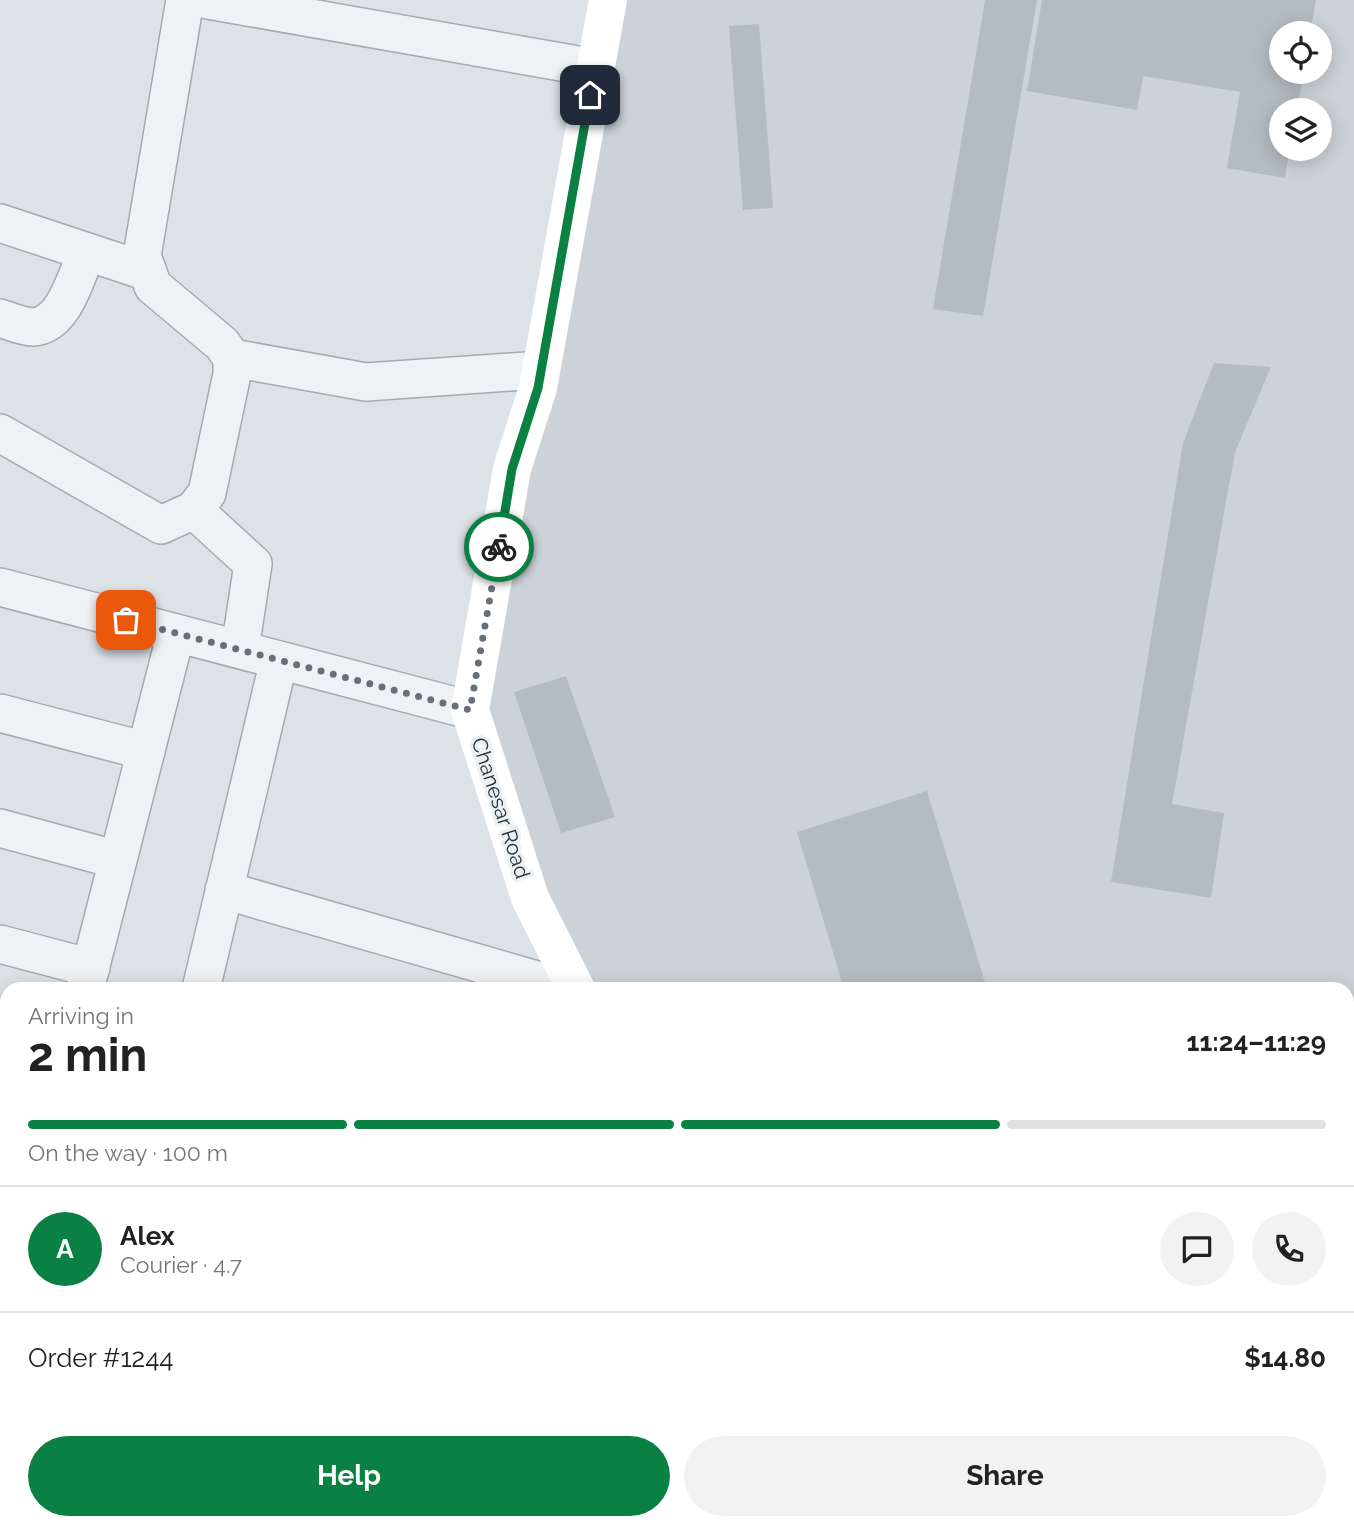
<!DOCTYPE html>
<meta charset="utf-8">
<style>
:root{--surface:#fff;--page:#f2f2f2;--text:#222;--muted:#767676;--line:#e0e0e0;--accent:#0b8043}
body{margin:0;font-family:Raleway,sans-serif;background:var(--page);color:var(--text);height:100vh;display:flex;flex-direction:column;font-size:26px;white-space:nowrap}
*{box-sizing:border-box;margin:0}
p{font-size:23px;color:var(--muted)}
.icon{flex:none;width:38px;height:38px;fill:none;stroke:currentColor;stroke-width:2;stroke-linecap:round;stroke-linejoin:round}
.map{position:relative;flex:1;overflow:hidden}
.drawer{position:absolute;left:0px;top:982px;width:1354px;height:548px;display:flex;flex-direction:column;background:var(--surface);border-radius:21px 21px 0 0;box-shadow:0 4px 18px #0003}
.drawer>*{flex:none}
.tools{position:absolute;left:1269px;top:21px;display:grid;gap:14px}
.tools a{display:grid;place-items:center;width:63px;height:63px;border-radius:50%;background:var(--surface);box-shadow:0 4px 18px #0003;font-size:35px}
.pin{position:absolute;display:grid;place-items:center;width:60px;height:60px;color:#fff;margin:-30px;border-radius:14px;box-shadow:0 4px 10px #0006}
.courier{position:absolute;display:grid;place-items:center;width:70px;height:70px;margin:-35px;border:5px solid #0b8043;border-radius:50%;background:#fff;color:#222;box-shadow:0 2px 9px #0007}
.headline em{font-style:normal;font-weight:700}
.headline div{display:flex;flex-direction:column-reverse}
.headline{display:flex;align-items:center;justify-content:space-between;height:119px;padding:0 28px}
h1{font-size:46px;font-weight:700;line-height:52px}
.bar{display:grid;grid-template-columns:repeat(4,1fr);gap:10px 7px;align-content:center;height:84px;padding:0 28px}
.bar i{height:9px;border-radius:5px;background:var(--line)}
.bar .current{background:var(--accent)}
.bar p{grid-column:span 4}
.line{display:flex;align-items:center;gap:18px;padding:0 28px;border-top:2px solid var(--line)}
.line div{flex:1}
.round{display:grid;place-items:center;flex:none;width:74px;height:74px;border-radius:37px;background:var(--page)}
.action{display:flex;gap:14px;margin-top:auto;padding:14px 28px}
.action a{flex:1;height:80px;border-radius:42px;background:var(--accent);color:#fff;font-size:28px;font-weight:700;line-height:80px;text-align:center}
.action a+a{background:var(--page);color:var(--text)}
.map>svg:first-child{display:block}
.built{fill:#cbd2d8;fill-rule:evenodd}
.building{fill:#b4bcc3}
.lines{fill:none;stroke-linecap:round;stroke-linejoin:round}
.street-casing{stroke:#a3aab1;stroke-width:40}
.street{stroke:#eff2f5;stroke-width:37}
.secondary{stroke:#fff;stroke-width:38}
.rail{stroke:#778490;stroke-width:5;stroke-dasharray:3.5 7;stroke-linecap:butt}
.done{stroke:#677078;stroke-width:7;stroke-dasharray:0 12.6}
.route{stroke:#0b8043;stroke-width:9}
.labels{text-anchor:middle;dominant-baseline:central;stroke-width:7;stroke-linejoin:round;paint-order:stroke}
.street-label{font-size:21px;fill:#27323d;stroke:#ecf1f4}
</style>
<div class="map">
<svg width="1354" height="1529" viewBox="0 0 1354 1529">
<rect width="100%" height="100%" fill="#dde2e7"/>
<path class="built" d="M594,0h760v1529h-537l-2,-6 533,-1v-533h-772l-106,-279zM1281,33h39v39h-39zM1281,110h39v39h-39z"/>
<path class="building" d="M985,0h52l-54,316 -50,-7z
M1042,0h274l-6,33h-29v39h23l-7,38h-16v39h9l-5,29 -58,-10 13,-76 -97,-16 -6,34 -110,-19z
M759,24l14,184 -30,2 -14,-184z
M1214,363l57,4 -36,85 -63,352 52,9 -13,85 -100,-16 72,-439z
M566,676l49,141 -54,16 -47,-141z
M927,791l60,198h-143l-47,-157z
M7,1204v102l-7,-6v-88z"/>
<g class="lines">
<defs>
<path id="street" d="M208,0l387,68
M0,223l145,48
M0,318c9,3 23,9 33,9 32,-2 43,-52 54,-75
M232,358l134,24 174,-12
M0,433l161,92 33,-15 13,-17 25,-119v-16l-10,-14 -69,-58 -11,-30 43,-256
M194,510l59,54 -13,85
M0,587l470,123
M0,713l146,38
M0,828l118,32
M224,890l344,99
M0,944l91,24
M85,989l91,-356
M201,989l78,-329
M0,1080l7,2
M364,1522l26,7
M240,1529l1,-7
M468,1529l1,-7"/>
</defs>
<use href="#street" class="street-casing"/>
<use href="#street" class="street"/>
<path class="secondary" d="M576,989l-46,-91 -60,-188 42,-241 26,-81 70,-388
M817,1522l3,7"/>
<path class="rail" d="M1348,1189l6,-38
M1348,1304l6,-38
M1290,1529l1,-7
M1309,1529l1,-7"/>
</g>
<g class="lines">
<path class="done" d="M126,620l344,90 29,-163"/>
<path class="route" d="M499,547l13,-78 26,-81 52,-293"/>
</g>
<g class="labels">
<g class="street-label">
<text transform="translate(501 808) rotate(72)">Chanesar Road</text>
</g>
</g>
</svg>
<div class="tools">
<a><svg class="icon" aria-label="locate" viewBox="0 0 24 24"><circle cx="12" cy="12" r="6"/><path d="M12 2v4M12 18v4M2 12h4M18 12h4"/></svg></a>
<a><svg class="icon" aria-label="layers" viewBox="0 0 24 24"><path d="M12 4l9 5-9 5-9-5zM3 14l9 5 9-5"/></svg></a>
</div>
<div class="pin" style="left:126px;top:620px;background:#ea580c"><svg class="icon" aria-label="bag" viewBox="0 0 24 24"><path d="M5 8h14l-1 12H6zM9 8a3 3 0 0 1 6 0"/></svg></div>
<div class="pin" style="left:590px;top:95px;background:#1f2937"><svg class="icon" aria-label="home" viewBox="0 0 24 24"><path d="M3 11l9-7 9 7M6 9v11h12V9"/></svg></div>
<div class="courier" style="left:499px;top:547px"><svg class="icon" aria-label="bike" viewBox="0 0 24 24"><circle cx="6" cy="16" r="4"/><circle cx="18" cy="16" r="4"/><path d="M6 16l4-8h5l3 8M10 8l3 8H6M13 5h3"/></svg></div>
<section class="drawer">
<div class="headline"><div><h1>2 min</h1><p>Arriving in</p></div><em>11:24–11:29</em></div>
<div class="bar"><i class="current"></i><i class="current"></i><i class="current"></i><i></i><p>On the way · 100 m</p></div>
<div class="line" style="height:126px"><b class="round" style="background:var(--accent);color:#fff">A</b><div><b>Alex</b><p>Courier · 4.7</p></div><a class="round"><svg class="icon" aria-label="chat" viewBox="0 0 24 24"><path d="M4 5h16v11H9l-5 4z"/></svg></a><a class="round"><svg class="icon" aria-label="phone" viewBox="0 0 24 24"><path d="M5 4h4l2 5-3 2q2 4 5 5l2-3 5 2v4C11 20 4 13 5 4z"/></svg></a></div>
<div class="line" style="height:91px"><div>Order #1244</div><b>$14.80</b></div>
<div class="action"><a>Help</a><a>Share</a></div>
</section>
</div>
